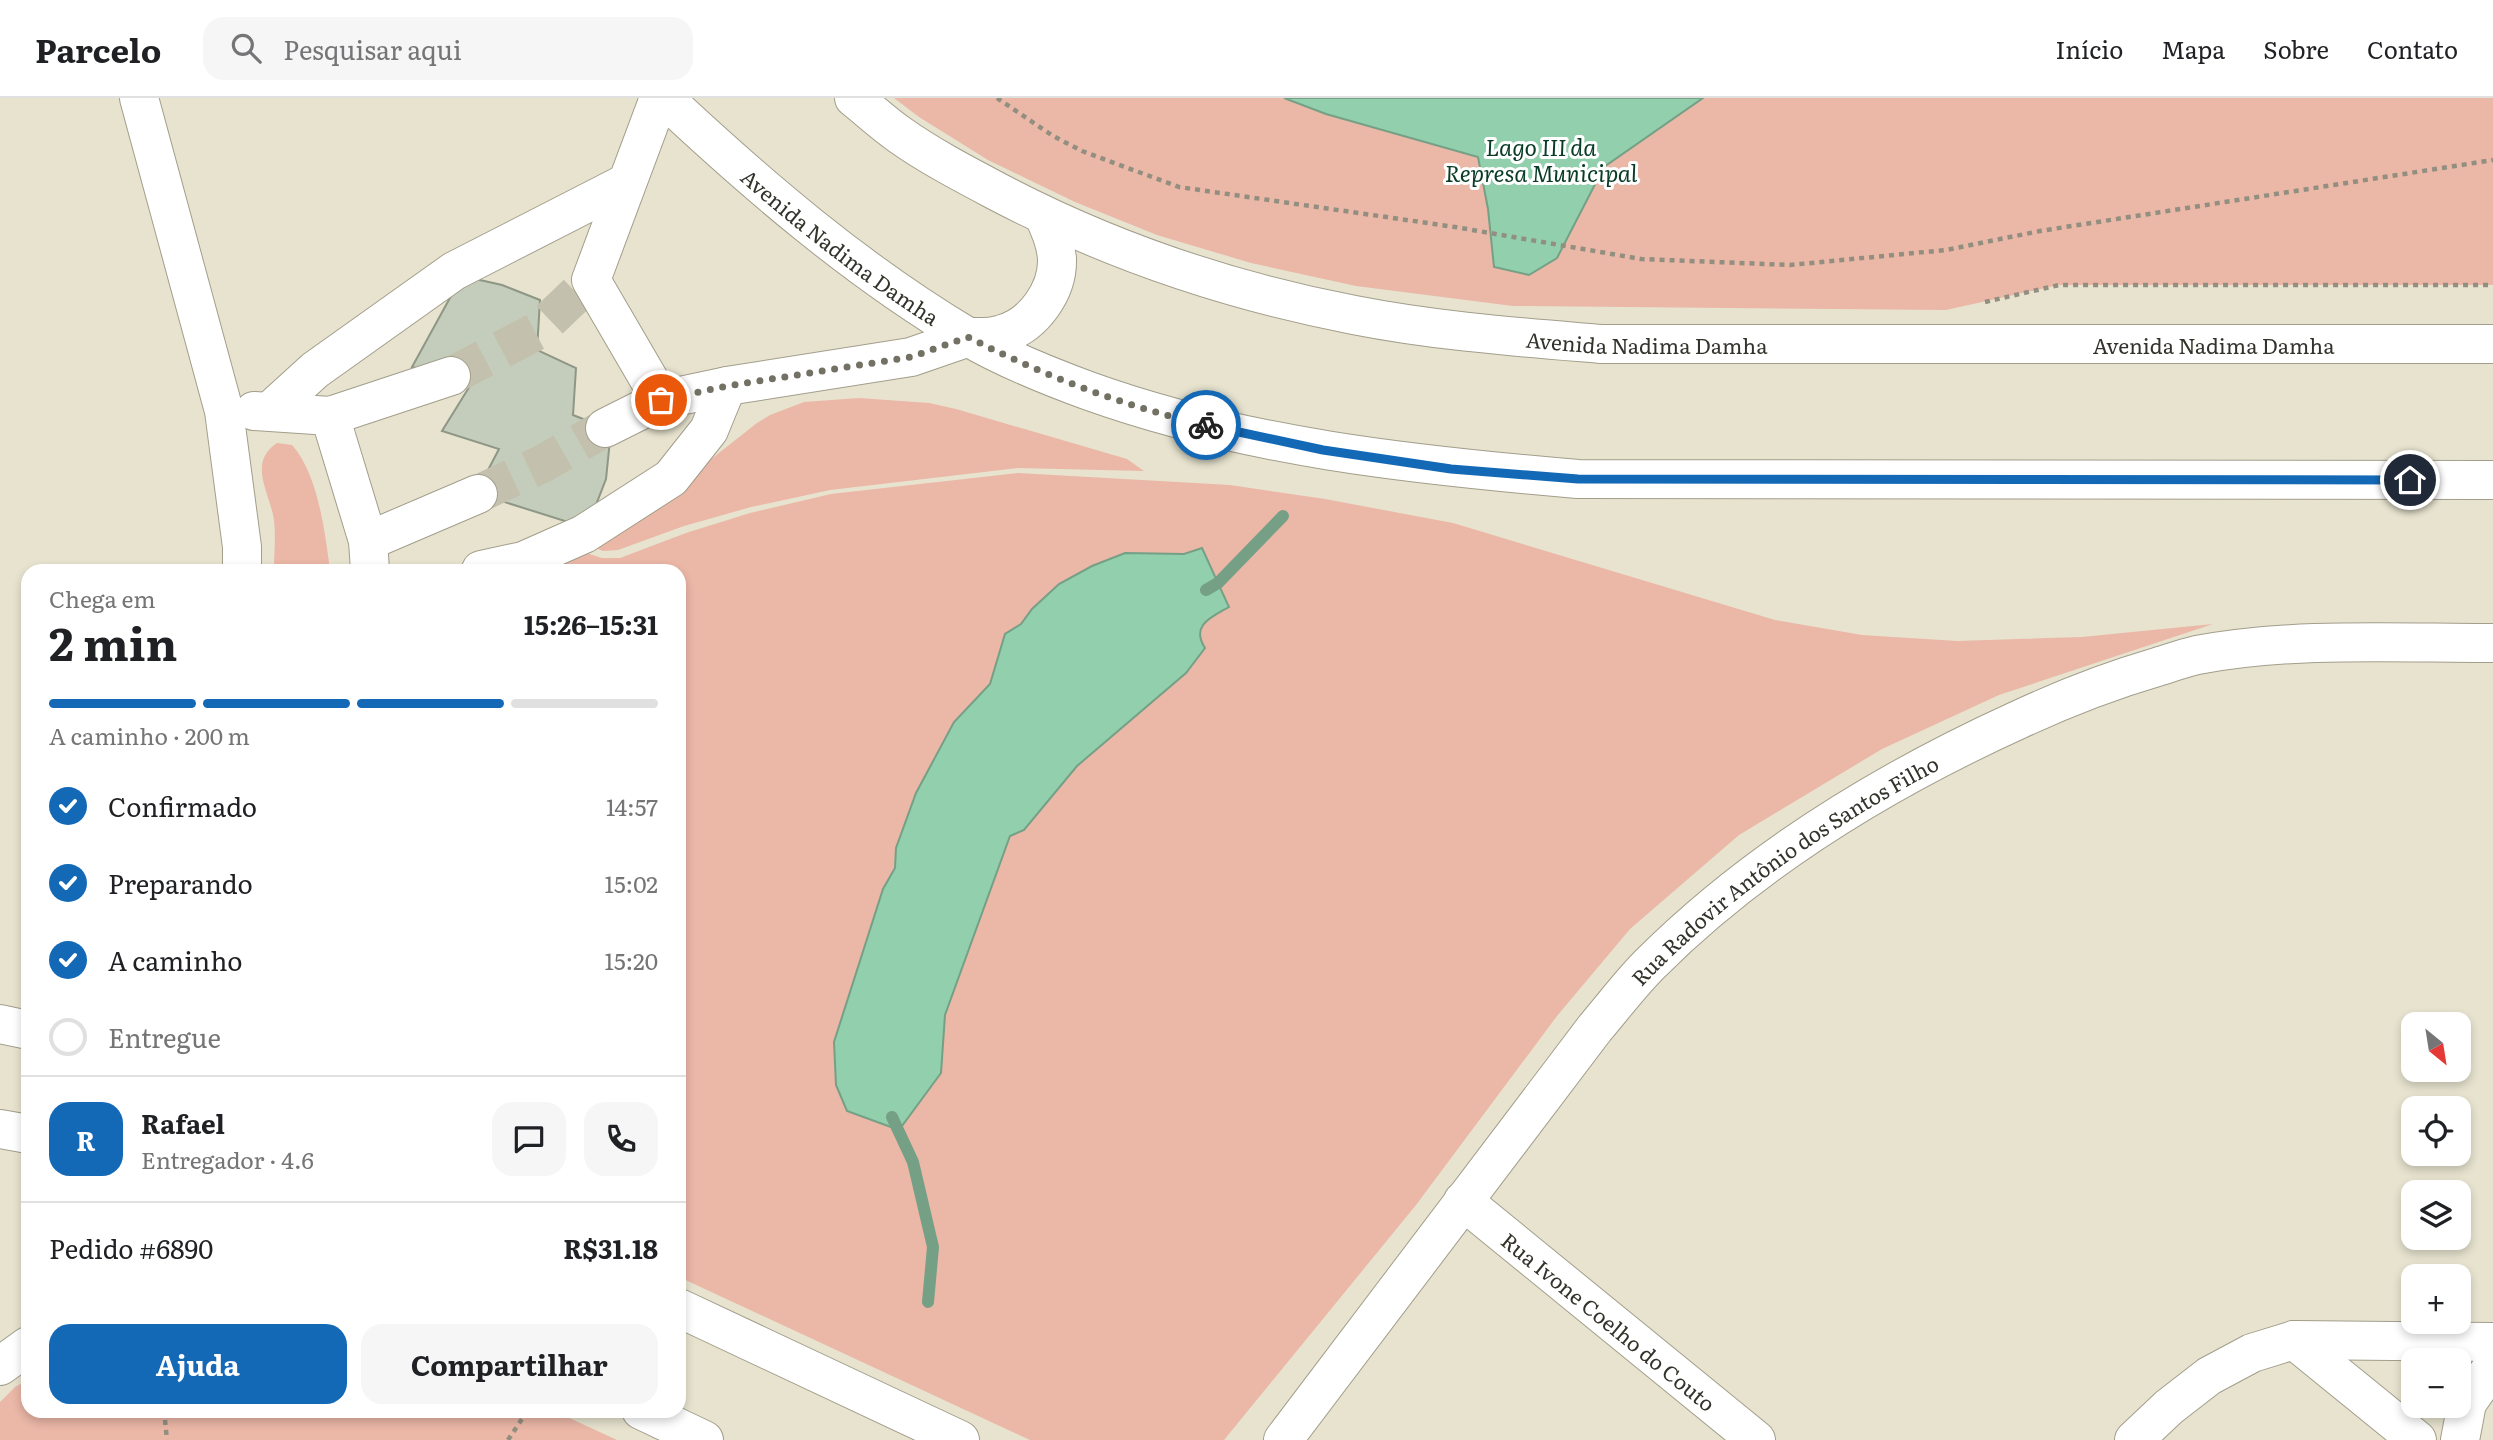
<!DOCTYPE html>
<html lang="pt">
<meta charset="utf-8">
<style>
:root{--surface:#fff;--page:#f6f6f6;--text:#202124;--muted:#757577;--line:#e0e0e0;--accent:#1469b7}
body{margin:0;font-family:Literata,serif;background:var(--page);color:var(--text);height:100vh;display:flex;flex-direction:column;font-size:26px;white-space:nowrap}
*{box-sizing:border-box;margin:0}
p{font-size:23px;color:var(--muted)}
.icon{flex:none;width:38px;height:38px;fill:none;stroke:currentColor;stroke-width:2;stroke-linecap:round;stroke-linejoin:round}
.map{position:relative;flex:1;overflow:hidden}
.drawer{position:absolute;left:21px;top:466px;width:665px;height:854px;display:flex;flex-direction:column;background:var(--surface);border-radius:21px;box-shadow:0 4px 10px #0003}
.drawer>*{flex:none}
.needle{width:46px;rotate:150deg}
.controls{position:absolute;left:2401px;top:914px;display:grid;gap:14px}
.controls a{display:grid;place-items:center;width:70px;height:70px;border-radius:14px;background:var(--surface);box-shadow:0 4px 10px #0003;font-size:35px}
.pin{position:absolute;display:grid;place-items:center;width:60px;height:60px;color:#fff;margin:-30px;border:4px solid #fff;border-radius:50%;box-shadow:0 2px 7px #0007}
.courier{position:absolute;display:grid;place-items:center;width:70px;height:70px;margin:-35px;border:5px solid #1469b7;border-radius:50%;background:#fff;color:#222;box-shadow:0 2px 9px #0007}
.head em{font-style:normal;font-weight:700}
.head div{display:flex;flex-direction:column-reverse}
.head{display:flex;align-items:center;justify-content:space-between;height:119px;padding:0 28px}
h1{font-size:46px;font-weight:700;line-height:52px}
.bar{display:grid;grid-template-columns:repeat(4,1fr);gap:10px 7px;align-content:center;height:84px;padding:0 28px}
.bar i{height:9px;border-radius:5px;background:var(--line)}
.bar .active{background:var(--accent)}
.bar p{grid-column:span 4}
.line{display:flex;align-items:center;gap:18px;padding:0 28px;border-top:2px solid var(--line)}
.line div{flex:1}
.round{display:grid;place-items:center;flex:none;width:74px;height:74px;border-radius:21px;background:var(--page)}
ol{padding:0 28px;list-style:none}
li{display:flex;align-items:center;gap:21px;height:77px}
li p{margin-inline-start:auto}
li .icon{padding:7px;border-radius:50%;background:var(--accent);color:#fff;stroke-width:4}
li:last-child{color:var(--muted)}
li i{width:38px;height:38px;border:4px solid var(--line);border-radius:50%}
.button{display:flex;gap:14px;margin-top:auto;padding:14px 28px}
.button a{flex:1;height:80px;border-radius:21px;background:var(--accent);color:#fff;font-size:28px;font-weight:700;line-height:80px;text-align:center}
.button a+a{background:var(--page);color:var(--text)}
header{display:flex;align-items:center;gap:42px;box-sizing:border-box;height:98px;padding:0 35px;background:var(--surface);border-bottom:2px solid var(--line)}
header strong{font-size:33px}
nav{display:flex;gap:38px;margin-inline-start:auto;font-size:24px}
.search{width:490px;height:63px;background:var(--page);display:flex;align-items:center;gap:18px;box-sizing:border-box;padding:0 24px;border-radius:21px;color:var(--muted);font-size:26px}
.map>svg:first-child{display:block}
.green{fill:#ebb7a7}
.water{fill:#91cfad;stroke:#75a086;stroke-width:2}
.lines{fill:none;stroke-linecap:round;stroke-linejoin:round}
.stream{stroke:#75a086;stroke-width:12}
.building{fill:#c4cdbb;stroke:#8e9685;stroke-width:2}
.minor-tunnel{stroke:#c3c0ae;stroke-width:38;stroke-dasharray:38 19;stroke-linecap:butt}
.minor-casing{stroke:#a29e8b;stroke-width:40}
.major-casing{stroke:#a29e8b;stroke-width:40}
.path{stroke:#928f81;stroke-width:4.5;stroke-dasharray:5 5;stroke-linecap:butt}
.minor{stroke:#fff;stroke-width:38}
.major{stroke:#fff;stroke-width:38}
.done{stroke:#737164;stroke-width:7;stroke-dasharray:0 12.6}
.route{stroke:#1469b7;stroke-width:9}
.labels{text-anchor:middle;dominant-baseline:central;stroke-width:6;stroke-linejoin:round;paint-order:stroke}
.street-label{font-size:21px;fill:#34332b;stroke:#fff}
.water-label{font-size:23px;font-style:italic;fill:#093c26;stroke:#fff}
</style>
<header>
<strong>Parcelo</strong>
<div class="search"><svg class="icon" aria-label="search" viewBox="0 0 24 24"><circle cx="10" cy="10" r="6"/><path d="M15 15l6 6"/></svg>Pesquisar aqui</div>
<nav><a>Início</a><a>Mapa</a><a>Sobre</a><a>Contato</a></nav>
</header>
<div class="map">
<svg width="2493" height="1342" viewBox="0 0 2493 1342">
<rect width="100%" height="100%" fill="#e7e3cf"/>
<path class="green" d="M894,0h390l42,16 153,43 9,52 6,58 35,8 28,-17 47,-91 99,-69h790v187h-434l-113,25 -433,-4 -157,-20 -105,-23 -94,-28 -82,-33 -87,-42 -69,-43z
M859,300l70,5 27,6 171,50 17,12 -126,-3 -188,22 -79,17 -67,19 -66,24 -15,1 -14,-6 116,-81 52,-41 13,-8 34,-13z
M277,345l15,2c26,29 33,87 38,125h-56c0,-16 2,-34 0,-50 -4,-27 -27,-57 3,-77z
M1018,375l212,12 95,14 128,24 322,97 87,15 95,6 125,-4 131,-13 -214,71 -117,54 -143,86 -109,94 -73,87 -141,189 -192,235h-194l-351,-163v-707h-160l64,-18 19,6h18l66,-25 64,-20 81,-19z
M28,1282v30h524l65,30h-617v-38l15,-15z"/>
<path class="water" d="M1284,0h419l-99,69 -47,91 -28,17 -35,-8 -6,-58 -10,-52 -152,-43z
M1202,450l27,59c-17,10 -39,18 -24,41l-19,25 -109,93 -53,64 -14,6 -65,179 -4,58 -42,57 -52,-19 -11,-26 -2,-43 49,-153 12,-21 1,-20 20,-55 38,-71 36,-38 15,-50 16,-10 11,-15 27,-25 33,-18 33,-13 59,1z"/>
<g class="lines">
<path class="stream" d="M1206,492l12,-7 65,-67
M892,1019l21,45 20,85 -5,55"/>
</g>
<path class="building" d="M462,178l40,9 38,15 -3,50 39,18 -3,47 38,15 -5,49 -19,49 -111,-35 23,-44 -57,-18 31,-50 -61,-14z"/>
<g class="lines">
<path class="minor-tunnel" d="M451,278l88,-46 52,-50
M478,396l64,-30 63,-36"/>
<defs>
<g id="minor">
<path d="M139,0l85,313 18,136v23"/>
<path d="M659,0l-68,182 70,120 66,-14 184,-29 58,-20"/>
<path d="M254,313l76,5 121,-40"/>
<path d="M270,313l45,-41 139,-99 172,-88"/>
<path d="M330,318l38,125 2,29"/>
<path d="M605,330l56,-28"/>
<path d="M368,443l110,-47"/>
<path d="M481,472l42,-9 61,-27 87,-56 38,-48 18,-44"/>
<path d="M0,926l28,6"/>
<path d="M0,1031l28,5"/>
<path id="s1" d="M1463,1103l293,239"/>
<path d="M679,1210l281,132"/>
<path d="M2294,1242l123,100"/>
<path d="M0,1268l28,-20"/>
<path d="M641,1312l63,30"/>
<path id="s2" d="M1283,1342l312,-412c18,-21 35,-44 55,-64 105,-105 234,-183 368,-244 45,-21 91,-39 139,-53 13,-4 27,-9 40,-12 97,-18 198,-12 296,-12"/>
<path d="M2134,1342l35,-33 40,-31 43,-23 42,-13 199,2"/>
<path d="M2460,1342l7,-37 26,-37"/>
</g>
<g id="major">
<path id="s3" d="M664,0c94,88 193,173 304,239 37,22 80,39 121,54 156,56 324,74 489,88l915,1"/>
<path id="s4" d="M854,0c15,12 30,26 46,37 31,22 66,40 100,58 113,59 229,98 354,122 81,16 164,22 247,29h892"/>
<path d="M969,239c11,0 22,1 33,-3 31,-8 56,-43 55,-75 -1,-16 -7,-29 -13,-43"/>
</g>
</defs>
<use href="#minor" class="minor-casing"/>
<use href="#major" class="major-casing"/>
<path class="path" d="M997,0l56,38 29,15 97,36 276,40 186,32 149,6 156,-15 94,-19 453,-71
M1985,204l74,-17h434
M164,1312l3,30
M508,1342l20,-30"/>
<use href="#minor" class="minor"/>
<use href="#major" class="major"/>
</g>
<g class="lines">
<path class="done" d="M661,302l66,-14 184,-29 57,-20c76,39 155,69 238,88"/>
<path class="route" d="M1206,327l117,25 128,19 127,10 832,1"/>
</g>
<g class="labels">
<g class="street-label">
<text stroke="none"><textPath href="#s3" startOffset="231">Avenida Nadima Damha</textPath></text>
<text stroke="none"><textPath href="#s4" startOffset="845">Avenida Nadima Damha</textPath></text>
<text stroke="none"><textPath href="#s4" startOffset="1412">Avenida Nadima Damha</textPath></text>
<text stroke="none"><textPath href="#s2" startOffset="766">Rua Radovir Antônio dos Santos Filho</textPath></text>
<text stroke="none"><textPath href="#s1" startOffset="189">Rua Ivone Coelho do Couto</textPath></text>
</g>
<g class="water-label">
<text x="1541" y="48">Lago III da<tspan x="1541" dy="26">Represa Municipal</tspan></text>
</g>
</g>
</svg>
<div class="controls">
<a><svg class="needle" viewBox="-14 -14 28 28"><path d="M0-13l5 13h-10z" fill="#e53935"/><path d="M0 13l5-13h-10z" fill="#757577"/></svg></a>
<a><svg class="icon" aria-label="locate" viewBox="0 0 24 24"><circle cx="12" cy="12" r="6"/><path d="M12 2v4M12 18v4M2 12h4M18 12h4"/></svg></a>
<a><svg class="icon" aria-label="layers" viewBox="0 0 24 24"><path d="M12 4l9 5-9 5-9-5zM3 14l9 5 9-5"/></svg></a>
<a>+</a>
<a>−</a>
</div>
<div class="pin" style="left:661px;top:302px;background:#ea580c"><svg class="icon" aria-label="bag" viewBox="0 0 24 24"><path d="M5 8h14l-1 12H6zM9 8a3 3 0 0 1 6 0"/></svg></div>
<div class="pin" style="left:2410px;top:382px;background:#1f2937"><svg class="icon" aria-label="home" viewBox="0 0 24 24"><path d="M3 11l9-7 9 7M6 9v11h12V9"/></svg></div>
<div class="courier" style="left:1206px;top:327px"><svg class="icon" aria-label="bike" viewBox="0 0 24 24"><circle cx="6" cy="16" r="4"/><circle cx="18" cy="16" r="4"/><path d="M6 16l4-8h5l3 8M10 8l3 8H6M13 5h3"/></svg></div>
<section class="drawer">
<div class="head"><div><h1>2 min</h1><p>Chega em</p></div><em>15:26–15:31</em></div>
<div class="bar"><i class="active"></i><i class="active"></i><i class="active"></i><i></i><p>A caminho · 200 m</p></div>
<ol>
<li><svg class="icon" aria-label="check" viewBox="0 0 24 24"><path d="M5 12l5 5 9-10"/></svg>Confirmado<p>14:57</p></li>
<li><svg class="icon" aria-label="check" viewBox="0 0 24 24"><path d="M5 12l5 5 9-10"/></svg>Preparando<p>15:02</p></li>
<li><svg class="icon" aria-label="check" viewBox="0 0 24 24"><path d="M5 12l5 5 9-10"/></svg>A caminho<p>15:20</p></li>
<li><i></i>Entregue</li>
</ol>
<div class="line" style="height:126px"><b class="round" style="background:var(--accent);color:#fff">R</b><div><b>Rafael</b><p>Entregador · 4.6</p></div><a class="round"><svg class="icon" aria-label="chat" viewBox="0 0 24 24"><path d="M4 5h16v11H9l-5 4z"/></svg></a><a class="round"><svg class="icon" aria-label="phone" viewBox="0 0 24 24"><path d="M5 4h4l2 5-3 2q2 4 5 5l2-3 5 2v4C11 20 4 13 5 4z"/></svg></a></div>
<div class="line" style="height:91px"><div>Pedido #6890</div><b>R$31.18</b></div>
<div class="button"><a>Ajuda</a><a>Compartilhar</a></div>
</section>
</div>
